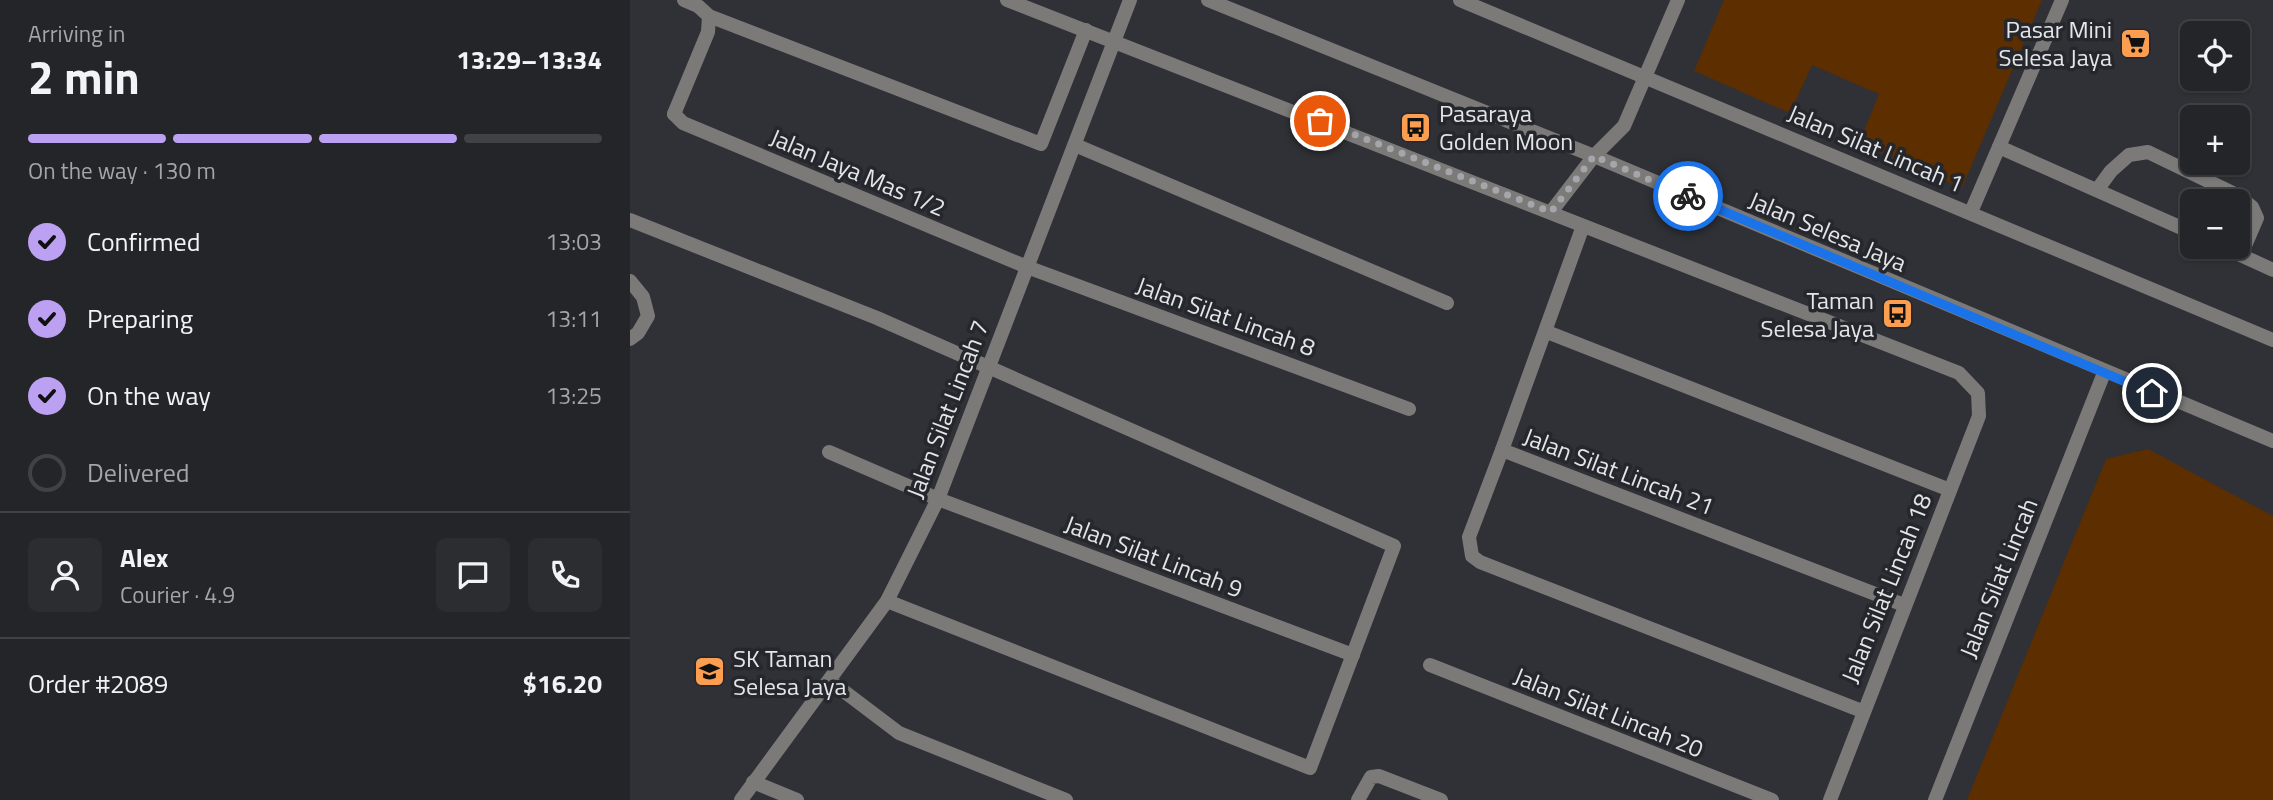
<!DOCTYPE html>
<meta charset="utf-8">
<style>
:root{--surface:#232528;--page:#2b2d30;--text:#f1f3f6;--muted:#a3a5a8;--line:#404245;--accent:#bca0f2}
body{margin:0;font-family:"Titillium Web",sans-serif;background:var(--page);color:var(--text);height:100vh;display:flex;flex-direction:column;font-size:26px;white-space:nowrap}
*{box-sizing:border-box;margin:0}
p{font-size:23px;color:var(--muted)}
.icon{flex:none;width:38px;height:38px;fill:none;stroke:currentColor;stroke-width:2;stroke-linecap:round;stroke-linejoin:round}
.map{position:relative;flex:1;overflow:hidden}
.sheet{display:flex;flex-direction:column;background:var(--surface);width:630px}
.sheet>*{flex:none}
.controls{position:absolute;left:1550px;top:21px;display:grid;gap:14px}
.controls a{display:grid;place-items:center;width:70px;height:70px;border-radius:10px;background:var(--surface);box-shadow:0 2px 5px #0004,0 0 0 2px var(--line);font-size:35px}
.pin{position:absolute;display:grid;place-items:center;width:60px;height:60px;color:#fff;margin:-30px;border:4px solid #fff;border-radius:50%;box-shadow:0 2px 7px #0007}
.courier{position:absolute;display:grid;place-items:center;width:70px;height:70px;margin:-35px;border:5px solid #1a73e8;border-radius:50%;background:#fff;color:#222;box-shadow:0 2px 9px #0007}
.headline em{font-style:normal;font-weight:700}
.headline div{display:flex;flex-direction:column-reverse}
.headline{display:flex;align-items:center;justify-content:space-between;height:119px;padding:0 28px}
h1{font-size:46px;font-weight:700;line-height:52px}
.bar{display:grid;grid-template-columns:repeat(4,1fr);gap:10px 7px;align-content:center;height:84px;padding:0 28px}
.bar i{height:9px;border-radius:5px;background:var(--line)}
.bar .current{background:var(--accent)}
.bar p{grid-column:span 4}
.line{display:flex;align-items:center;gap:18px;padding:0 28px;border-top:2px solid var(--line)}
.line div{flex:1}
.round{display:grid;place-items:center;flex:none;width:74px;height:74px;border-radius:10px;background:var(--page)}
ol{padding:0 28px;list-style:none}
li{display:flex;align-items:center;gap:21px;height:77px}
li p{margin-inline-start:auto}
li .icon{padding:7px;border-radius:50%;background:var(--accent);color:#111;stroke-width:4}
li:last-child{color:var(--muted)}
li i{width:38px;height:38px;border:4px solid var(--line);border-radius:50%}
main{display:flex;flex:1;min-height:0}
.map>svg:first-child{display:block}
.green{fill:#5c2e00}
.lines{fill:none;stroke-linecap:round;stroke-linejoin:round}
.service{stroke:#7c7a78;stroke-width:14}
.minor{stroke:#7c7a78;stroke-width:14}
.tertiary{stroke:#7c7a78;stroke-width:14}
.done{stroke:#a4a6aa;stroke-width:7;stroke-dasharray:0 12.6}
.route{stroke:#1a73e8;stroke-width:9}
.labels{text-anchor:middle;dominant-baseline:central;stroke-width:7;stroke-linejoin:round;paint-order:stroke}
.poi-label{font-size:24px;fill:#e3e5e8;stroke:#25272c;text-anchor:end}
.street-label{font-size:24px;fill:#e3e5e8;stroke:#25272c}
</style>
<main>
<section class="sheet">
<div class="headline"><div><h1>2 min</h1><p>Arriving in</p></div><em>13:29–13:34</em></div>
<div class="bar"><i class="current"></i><i class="current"></i><i class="current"></i><i></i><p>On the way · 130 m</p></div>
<ol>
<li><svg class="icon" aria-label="check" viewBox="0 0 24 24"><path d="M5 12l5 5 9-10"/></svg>Confirmed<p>13:03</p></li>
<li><svg class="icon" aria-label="check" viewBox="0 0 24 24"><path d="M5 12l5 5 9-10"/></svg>Preparing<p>13:11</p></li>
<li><svg class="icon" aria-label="check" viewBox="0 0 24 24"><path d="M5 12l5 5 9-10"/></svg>On the way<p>13:25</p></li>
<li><i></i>Delivered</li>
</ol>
<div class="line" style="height:126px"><a class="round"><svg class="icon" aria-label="person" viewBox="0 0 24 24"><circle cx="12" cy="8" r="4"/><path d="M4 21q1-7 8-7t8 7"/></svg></a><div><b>Alex</b><p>Courier · 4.9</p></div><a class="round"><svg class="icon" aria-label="chat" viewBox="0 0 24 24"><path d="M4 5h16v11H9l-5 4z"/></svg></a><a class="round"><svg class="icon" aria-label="phone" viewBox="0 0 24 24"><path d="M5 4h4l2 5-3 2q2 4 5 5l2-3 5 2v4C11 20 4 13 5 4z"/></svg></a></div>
<div class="line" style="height:91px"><div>Order #2089</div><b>$16.20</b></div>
</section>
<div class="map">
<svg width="1643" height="800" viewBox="0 0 1643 800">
<rect width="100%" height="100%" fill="#2f3136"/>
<path class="green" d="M1094,0h318l-80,188 -103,-45 20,-49 -67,-29 -22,48 -96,-42z
M1518,449l125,67v284h-306l139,-341z"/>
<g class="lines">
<path class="service" d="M54,0l14,6 11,10 332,128 45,-114
M44,114l34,-82 1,-16
M445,145l372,158
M1369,147l194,86
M1467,190l14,-19 18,-16 19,-3 91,44 13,11 5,11 -16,37
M0,220l247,98 517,228 -84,222 -423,-167
M1593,247l50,23
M917,332l403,158
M872,450l-33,87 3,19 8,6 382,149
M199,452l109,47
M123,782l44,18
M728,800l13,-23 8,-1 62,24"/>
<path class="minor" d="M377,0l952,373 19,20 1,23 -149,384
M830,0l813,340
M44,114l9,9 344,144 382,142
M921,212l43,-56 30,-30 54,-126
M1341,212l91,-212
M953,226l-81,224 402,155
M0,281l13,16 5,19 -10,17 -8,6
M308,499l415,156
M800,665l342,135
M199,680l70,53 167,67
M111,800l146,-199 51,-102 192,-499"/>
<path class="tertiary" d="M578,0l386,156 679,285
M1305,800l169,-427"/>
</g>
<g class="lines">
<path class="done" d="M690,121l231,91 43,-56 94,40"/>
<path class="route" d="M1058,196l464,197"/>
</g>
<defs>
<symbol id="supermarket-square" viewBox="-11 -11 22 22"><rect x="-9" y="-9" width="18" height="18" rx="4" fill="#fb9e50" stroke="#25272c"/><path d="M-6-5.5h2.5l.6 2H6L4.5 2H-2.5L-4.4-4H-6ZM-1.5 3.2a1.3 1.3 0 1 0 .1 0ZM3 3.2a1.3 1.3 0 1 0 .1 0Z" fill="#111"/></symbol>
<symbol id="bus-square" viewBox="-11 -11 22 22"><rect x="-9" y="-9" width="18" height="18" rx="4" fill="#fb9e50" stroke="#25272c"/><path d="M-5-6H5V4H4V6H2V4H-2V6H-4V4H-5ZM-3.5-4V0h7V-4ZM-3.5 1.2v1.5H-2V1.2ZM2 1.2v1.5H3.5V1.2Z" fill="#111"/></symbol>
<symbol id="school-square" viewBox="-11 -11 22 22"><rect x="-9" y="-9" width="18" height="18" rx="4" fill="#fb9e50" stroke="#25272c"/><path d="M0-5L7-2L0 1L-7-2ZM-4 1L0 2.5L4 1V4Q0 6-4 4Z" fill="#111"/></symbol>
</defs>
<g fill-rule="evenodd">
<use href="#supermarket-square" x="1488" y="26" width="35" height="35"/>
<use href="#bus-square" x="768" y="110" width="35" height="35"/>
<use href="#bus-square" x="1250" y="296" width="35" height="35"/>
<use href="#school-square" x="62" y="654" width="35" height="35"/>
</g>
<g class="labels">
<g class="poi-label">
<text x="1482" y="29">Pasar Mini<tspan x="1482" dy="28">Selesa Jaya</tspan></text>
<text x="809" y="113" text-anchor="start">Pasaraya<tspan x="809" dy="28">Golden Moon</tspan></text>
<text x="1244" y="300">Taman<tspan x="1244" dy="28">Selesa Jaya</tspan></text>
<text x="103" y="658" text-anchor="start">SK Taman<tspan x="103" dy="28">Selesa Jaya</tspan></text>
</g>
<g class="street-label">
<text transform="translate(1246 148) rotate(23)">Jalan Silat Lincah 1</text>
<text transform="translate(228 172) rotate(23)">Jalan Jaya Mas 1/2</text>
<text transform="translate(1198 231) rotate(23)">Jalan Selesa Jaya</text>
<text transform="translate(596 316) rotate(20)">Jalan Silat Lincah 8</text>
<text transform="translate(317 409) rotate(-69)">Jalan Silat Lincah 7</text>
<text transform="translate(989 471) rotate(21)">Jalan Silat Lincah 21</text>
<text transform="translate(524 556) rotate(21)">Jalan Silat Lincah 9</text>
<text transform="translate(1368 578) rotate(-68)">Jalan Silat Lincah</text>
<text transform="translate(1256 588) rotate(-68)">Jalan Silat Lincah 18</text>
<text transform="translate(979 712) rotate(22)">Jalan Silat Lincah 20</text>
</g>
</g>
</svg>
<div class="controls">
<a><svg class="icon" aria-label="locate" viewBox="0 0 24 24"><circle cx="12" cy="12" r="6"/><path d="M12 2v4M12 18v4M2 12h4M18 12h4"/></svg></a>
<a>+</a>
<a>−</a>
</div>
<div class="pin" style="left:690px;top:121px;background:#ea580c"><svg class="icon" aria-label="bag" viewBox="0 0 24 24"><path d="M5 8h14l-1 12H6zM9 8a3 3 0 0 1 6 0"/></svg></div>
<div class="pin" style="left:1522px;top:393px;background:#1f2937"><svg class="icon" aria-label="home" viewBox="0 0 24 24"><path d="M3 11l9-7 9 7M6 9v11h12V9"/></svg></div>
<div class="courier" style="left:1058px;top:196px"><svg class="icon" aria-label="bike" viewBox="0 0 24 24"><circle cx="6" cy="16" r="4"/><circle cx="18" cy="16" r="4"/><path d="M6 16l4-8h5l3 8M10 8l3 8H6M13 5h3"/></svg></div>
</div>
</main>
